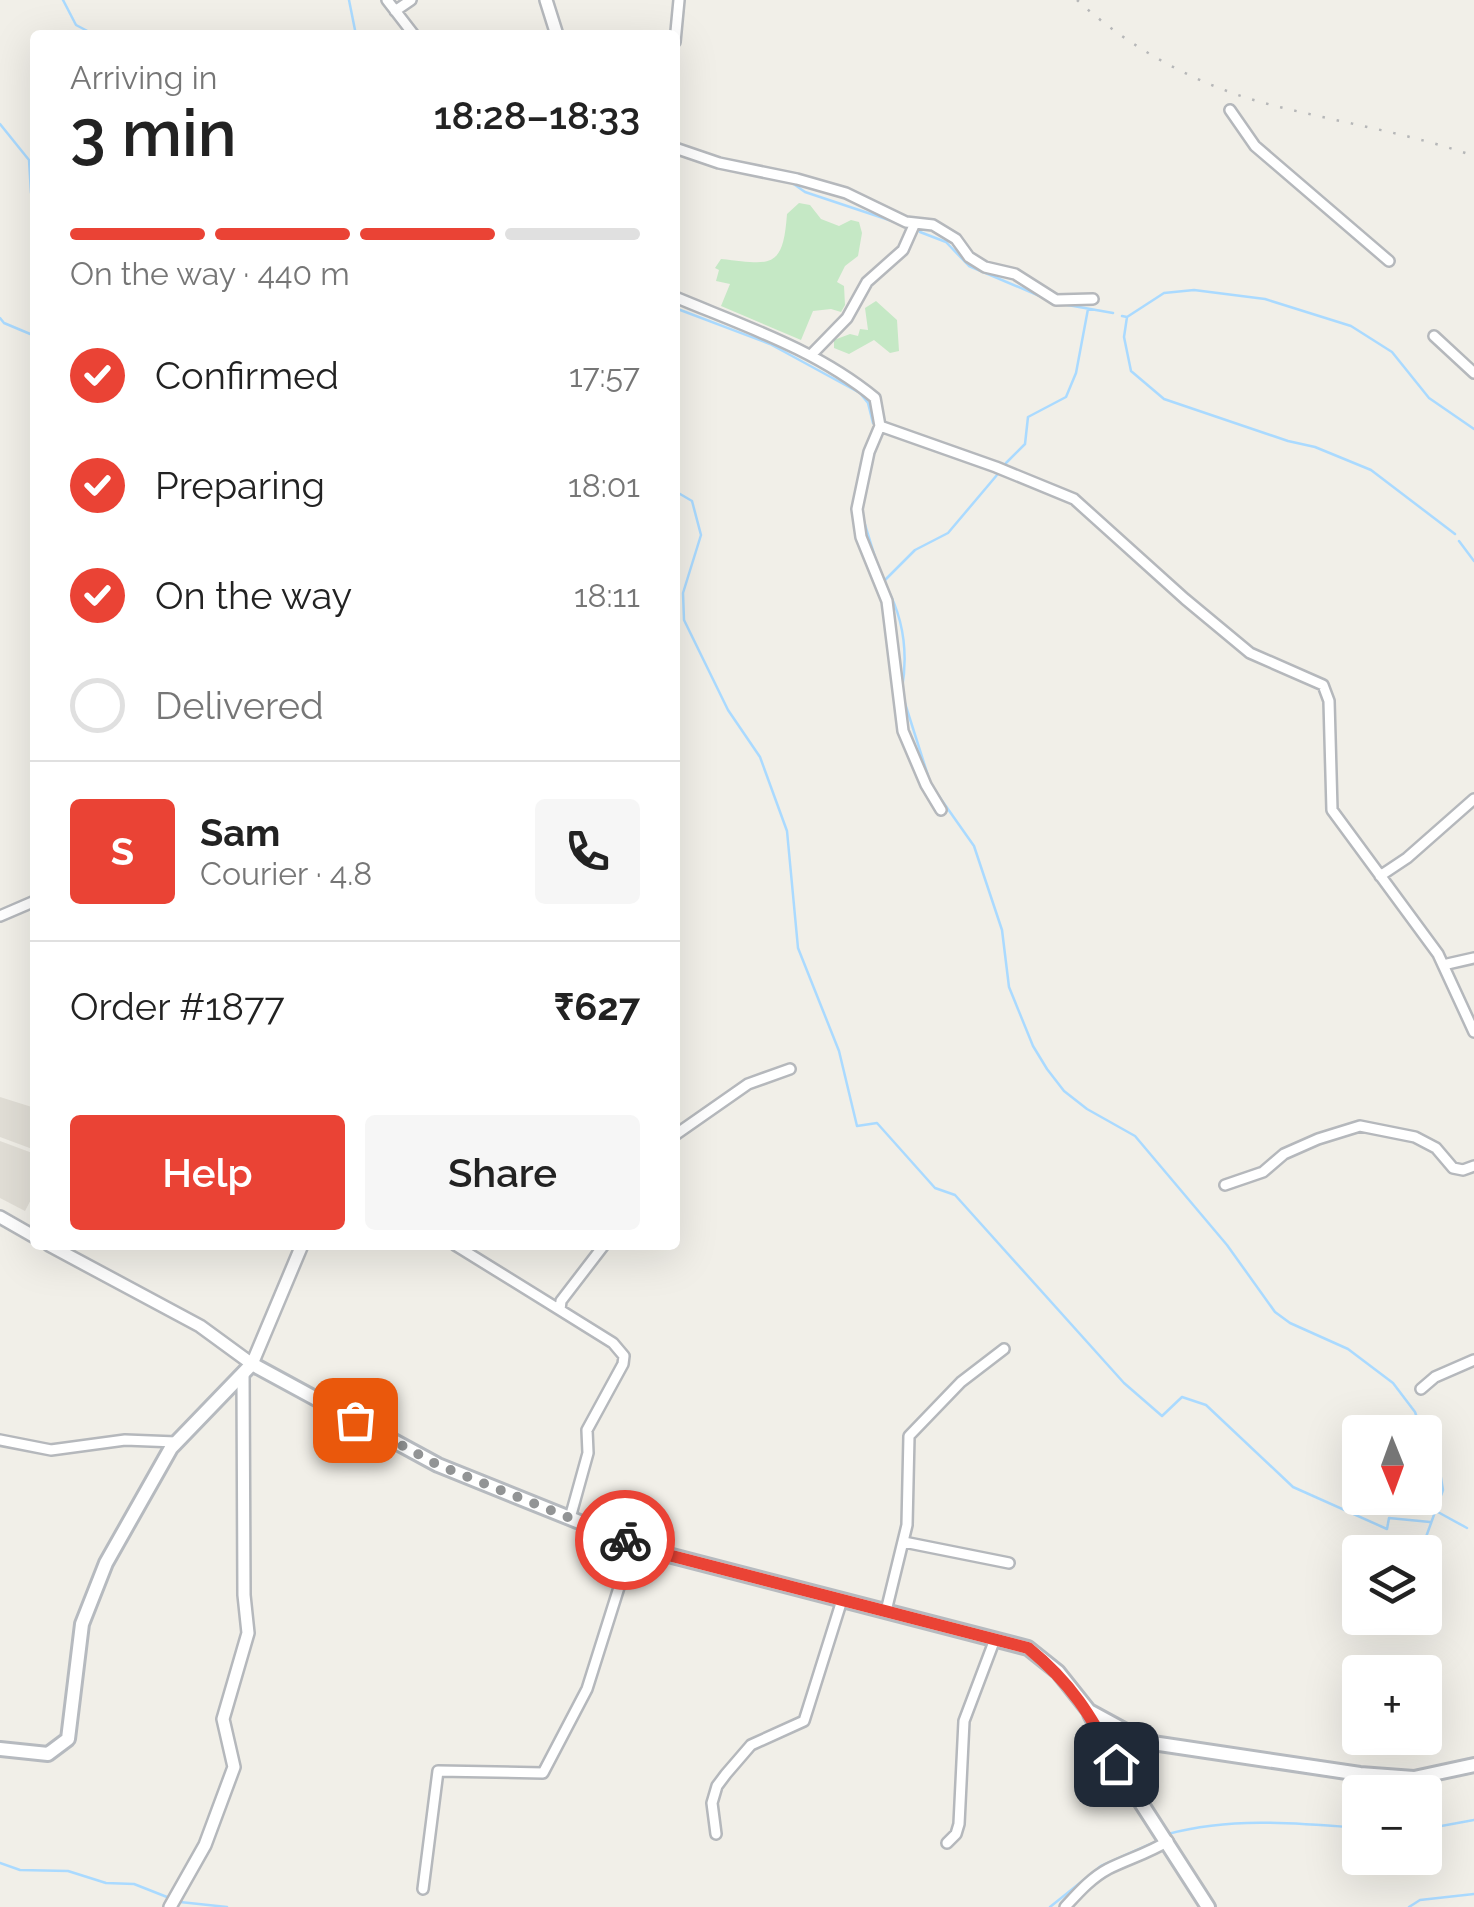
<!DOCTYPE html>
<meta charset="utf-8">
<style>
:root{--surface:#fff;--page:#f6f6f6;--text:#222;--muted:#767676;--line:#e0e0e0;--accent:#ea4335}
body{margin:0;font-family:Raleway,sans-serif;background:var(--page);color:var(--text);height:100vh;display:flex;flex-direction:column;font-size:38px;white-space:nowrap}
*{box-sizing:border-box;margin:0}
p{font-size:32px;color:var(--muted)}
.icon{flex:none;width:55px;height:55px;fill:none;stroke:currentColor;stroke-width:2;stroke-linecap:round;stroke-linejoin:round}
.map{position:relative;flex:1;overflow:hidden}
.sheet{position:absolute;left:30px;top:30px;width:650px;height:1220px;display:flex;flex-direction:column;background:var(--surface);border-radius:10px;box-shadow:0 10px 40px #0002}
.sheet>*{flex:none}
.needle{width:65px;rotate:179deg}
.tools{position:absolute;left:1342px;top:1415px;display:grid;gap:20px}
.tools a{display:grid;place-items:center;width:100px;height:100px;border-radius:10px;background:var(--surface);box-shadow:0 10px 40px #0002;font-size:50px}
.pin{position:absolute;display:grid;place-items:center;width:85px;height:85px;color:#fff;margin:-42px;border-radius:20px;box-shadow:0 5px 15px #0006}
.courier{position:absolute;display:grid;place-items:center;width:100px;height:100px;margin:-50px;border:8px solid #ea4335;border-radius:50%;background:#fff;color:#222;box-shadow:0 2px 12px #0007}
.summary em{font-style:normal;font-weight:600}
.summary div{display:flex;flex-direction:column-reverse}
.summary{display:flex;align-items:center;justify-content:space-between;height:170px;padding:0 40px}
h1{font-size:65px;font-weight:600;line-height:75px}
.bar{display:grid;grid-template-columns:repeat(4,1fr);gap:15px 10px;align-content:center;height:120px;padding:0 40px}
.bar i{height:12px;border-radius:8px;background:var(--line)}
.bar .selected{background:var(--accent)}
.bar p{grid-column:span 4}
.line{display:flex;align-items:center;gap:25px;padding:0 40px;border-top:2px solid var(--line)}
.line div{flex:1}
.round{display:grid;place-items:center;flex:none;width:105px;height:105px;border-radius:10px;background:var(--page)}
ol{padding:0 40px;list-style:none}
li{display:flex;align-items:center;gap:30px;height:110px}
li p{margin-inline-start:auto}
li .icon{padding:10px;border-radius:50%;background:var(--accent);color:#fff;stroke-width:4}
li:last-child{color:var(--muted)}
li i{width:55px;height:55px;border:5px solid var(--line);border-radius:50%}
.action{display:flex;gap:20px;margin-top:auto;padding:20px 40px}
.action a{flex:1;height:115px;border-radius:10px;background:var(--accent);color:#fff;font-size:40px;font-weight:600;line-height:115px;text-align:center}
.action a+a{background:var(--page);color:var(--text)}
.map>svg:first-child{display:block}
.education{fill:#e1ded6}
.green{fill:#c5e8c5}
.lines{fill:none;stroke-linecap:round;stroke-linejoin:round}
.stream{stroke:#aadaff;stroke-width:2.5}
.minor-casing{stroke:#b5b8bc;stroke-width:14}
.tertiary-casing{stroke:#b5b8bc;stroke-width:16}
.secondary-casing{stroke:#b6babf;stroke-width:18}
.minor{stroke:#fff;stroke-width:9}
.tertiary{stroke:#fff;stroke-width:11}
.secondary{stroke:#fff;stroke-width:12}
.rail{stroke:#b6b7b8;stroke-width:2.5;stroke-dasharray:2.5 12;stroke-linecap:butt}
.done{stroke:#929495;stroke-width:10;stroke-dasharray:0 18}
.route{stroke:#ea4335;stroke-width:12}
</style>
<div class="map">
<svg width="1474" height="1907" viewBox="0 0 1474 1907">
<rect width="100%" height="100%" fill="#f1efe8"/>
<path class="education" d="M0,1097l35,11v42l-35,-13z
M0,1141l35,13v38l-10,19 -25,-13z"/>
<path class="green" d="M799,203l11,2 11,14 18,7 12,-6 8,2 3,11 -4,23 -13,10 -8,16 7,4 1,19 -4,7 -10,-3 -18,2 -12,29 -80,-34 9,-22 -14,-3 3,-11 -4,-2 6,-9c49,5 62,12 66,-45z
M876,301l21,19 2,31 -9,2 -16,-13 -25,14 -15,-6v-8l16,-6 8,2 2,-7 8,1 -3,-22z"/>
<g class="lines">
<path class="stream" d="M63,0l13,25 19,10
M349,0l7,35
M0,124l29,36 2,33 4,2
M729,169l36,8
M788,180l17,12 96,32
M920,232l26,10 23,24 80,34
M1062,304l51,9
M675,308l95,36 90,49 8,10 5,20
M1122,316l5,1 -3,20 7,34 33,28 124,42 27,6 56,23 84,64
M1127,317l37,-24 30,-3 71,9 86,27 41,26 37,46 45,31
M0,318l4,5 31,13
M1006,463l19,-19 3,-27 38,-20 10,-24 12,-64
M675,491l17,10 9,34 -18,58 1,27 44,90 32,47 27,74 11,117 41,103 18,75 20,-3 58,65 20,7 169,188 38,33 20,-19 24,8 87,82 94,42 2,-11 41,4
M862,505l1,13 16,52
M1459,541l15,20
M884,581l31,-31 33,-17 49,-58
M886,586c18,33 22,68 16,103
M903,697l28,88 43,61 28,84 7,57 24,59 14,23 17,22 23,18 48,27 92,109 48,67 15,11 58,26 45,34 22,29 7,20
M1436,1511l31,17
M1419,1547v-5l7,-5 17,-47 -3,-18 -15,-17
M1425,1829l49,-9
M1168,1834c63,-17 128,-11 192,-6
M0,1863l20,7 48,1 38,12 28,1 33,13
M180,1902l47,5
M1050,1907l51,-41 52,-23
M1409,1907l11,-7 54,-6"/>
<defs>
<path id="minor" d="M387,0l27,35
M395,11l16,-11
M675,42l4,-42
M1230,110l25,36 134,115
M675,148l44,15 78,16 49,14 60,29 27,3 23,14 13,18 16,10 30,7 41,26 37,-1
M675,297c69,29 142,53 200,101l5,28 116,41 78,32 111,100 65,54 73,32 6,16 3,109 106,144 36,78
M1434,336l40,37
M811,355l36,-37 20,-36 36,-32 12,-27
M880,426l-11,26 -12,57 4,28 26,64 16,130 23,54 15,25
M1380,876l27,-18 67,-59
M0,916l35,-15
M1443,965l31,-7
M675,1135l73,-51 42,-15
M1225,1185l38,-13 21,-18 34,-15 42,-13 55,11 21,11 17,20 10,2 11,-4
M455,1245l105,65
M1421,1389l14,-12 39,-17
M0,1440l51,10 74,-10 51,2
M570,1518l18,-65 -1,-23 36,-66 1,-8 -11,-13 -53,-33 1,-9 43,-56
M904,1542l105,21
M886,1611l21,-86 2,-89 52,-54 43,-33
M1116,1764l6,-12 21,-10
M716,1834l-4,-31 5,-17 9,-12 25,-29 53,-24 38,-121
M947,1843l9,-9 3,-10 5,-103 31,-82
M423,1889l15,-118 105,2 44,-84 46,-146
M1065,1907c13,-14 26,-29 43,-38 20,-10 41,-16 60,-28"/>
<path id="tertiary" d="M546,0l11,35
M0,1217l35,20
M49,1245l151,81 52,38 50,-119
M170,1907l35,-62 29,-78 -11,-48 25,-86 -4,-38 -1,-222"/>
<path id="secondary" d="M1090,1714l26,50 92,143
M0,1749l48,5 20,-15 14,-115 24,-61 65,-115 81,-84 186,101 211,85 379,98 30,24 31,39 57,31 214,32 54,4 60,-13"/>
</defs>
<use href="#minor" class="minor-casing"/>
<use href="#tertiary" class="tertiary-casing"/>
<use href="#secondary" class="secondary-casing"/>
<use href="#minor" class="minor"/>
<use href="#tertiary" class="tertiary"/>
<use href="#secondary" class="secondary"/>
<path class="rail" d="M1077,0c50,46 115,82 180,101 72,20 146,30 217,55"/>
</g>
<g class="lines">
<path class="done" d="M355,1420l83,45 187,75"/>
<path class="route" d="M625,1540l24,10 379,98c43,35 63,67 88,116"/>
</g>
</svg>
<div class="tools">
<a><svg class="needle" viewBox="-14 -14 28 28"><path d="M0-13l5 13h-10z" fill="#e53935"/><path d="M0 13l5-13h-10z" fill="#767676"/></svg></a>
<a><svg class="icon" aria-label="layers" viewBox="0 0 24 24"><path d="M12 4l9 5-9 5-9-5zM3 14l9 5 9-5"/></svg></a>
<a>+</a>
<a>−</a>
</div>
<div class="pin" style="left:355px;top:1420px;background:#ea580c"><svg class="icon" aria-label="bag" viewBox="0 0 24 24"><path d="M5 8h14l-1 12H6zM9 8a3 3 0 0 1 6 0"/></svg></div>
<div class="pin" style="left:1116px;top:1764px;background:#1f2937"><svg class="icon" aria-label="home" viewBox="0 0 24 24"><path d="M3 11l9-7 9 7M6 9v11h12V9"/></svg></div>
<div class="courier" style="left:625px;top:1540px"><svg class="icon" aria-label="bike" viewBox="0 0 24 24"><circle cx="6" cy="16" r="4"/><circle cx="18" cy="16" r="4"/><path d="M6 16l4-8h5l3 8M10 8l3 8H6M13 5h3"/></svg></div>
<section class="sheet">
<div class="summary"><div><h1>3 min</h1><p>Arriving in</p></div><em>18:28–18:33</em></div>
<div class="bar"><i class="selected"></i><i class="selected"></i><i class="selected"></i><i></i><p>On the way · 440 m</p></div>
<ol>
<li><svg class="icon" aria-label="check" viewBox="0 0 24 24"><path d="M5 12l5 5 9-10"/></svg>Confirmed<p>17:57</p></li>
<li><svg class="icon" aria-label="check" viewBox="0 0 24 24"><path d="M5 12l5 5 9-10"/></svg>Preparing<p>18:01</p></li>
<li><svg class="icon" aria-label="check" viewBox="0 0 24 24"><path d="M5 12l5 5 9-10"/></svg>On the way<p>18:11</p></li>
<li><i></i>Delivered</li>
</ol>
<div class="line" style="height:180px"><b class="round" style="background:var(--accent);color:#fff">S</b><div><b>Sam</b><p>Courier · 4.8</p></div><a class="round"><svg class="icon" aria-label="phone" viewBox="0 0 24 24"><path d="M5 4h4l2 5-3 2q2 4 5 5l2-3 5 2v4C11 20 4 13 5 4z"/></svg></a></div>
<div class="line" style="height:130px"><div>Order #1877</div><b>₹627</b></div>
<div class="action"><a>Help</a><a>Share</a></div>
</section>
</div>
